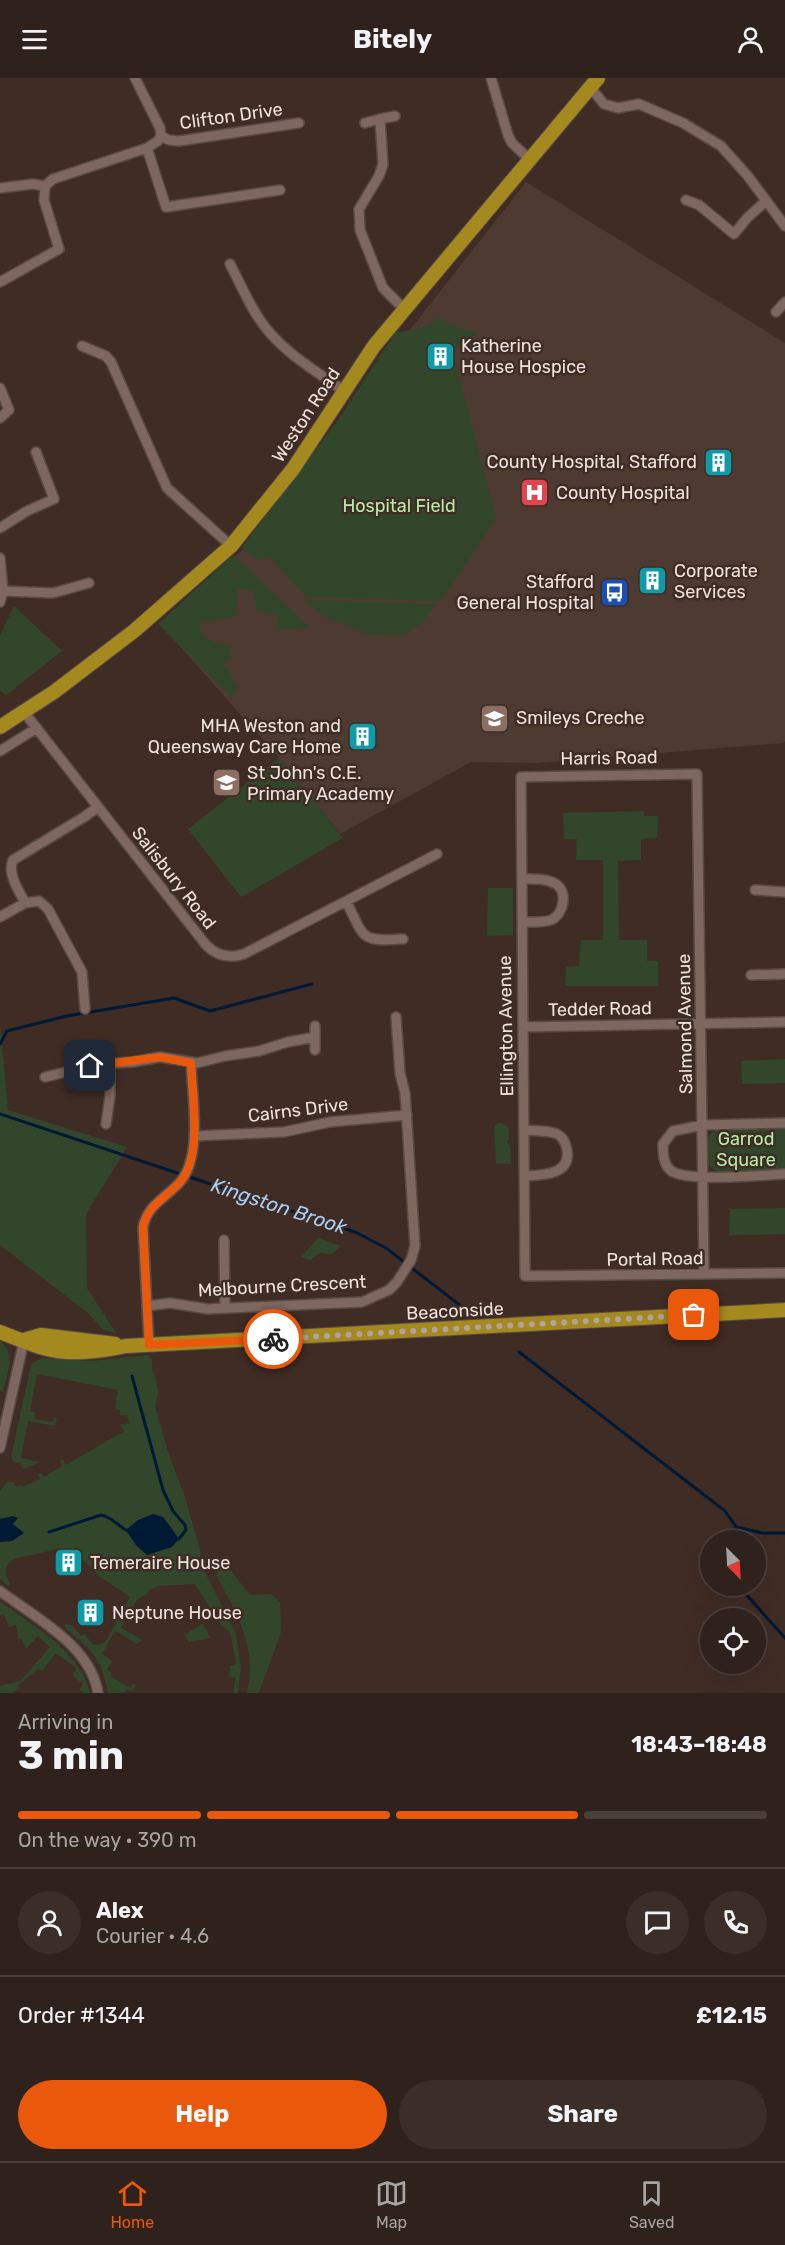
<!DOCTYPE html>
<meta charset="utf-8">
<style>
:root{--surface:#2f211c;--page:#3b2e29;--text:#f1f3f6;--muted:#a7a3a3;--line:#4a3e3b;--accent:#ea580c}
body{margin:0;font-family:Rubik,sans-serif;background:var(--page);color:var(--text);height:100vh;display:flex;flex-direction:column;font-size:22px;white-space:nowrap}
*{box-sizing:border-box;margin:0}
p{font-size:20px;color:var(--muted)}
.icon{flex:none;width:33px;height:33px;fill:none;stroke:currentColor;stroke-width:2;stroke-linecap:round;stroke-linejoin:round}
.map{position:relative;height:1615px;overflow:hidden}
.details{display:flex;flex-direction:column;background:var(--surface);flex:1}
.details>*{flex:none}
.needle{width:39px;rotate:156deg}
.tools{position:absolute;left:700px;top:1452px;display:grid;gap:12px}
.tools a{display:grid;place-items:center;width:66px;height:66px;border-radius:50%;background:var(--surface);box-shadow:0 6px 24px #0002,0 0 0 2px var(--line);font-size:30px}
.pin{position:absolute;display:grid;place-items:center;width:51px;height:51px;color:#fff;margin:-26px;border-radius:12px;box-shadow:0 3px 9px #0006}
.courier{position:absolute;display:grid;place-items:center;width:60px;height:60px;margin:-30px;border:4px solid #ea580c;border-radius:50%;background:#fff;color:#222;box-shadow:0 2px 8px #0007}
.head em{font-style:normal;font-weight:700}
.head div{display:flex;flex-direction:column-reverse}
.head{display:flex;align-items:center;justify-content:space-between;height:102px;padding:0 18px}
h1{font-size:39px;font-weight:700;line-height:45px}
.bar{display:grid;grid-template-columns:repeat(4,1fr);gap:9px 6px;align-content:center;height:72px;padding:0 18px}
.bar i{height:8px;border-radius:4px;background:var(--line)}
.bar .on{background:var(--accent)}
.bar p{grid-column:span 4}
.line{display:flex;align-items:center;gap:15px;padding:0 18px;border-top:2px solid var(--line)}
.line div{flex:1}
.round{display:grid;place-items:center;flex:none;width:63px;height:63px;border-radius:32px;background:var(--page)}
.action{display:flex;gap:12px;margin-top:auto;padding:12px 18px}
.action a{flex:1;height:69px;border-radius:36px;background:var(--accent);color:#fff;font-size:24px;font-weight:700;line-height:69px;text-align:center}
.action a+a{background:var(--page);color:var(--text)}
header{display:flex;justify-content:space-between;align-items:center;height:78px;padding:0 18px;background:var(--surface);font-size:27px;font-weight:700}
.tab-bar{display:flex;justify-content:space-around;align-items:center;height:84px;border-top:2px solid var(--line);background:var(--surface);font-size:16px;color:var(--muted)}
.tab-bar a{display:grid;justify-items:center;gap:3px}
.tab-bar .on{color:var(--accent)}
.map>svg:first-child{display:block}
.medical{fill:#4d3b32}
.green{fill:#32462c;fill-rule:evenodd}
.water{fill:#001934}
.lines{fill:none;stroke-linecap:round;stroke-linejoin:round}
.stream{stroke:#001934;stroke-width:3}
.minor-casing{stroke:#594a44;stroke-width:12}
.highway-casing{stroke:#594a44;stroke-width:16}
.minor{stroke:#7d675f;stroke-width:9}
.highway{stroke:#a48a1e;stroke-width:14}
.done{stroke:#b1a29d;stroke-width:6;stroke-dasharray:0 10.8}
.route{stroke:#ea580c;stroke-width:8}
.labels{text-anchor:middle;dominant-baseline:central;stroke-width:5;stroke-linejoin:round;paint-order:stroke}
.street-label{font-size:18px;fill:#eee2dd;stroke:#3f2c25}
.poi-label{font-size:18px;fill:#eee2dd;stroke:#3f2c25;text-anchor:start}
.park-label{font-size:18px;fill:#b5eda5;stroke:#3f2c25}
.water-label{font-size:20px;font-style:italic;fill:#a7cdf3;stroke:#3f2c25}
</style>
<header><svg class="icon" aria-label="menu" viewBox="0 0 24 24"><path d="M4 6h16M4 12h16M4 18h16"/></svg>Bitely<svg class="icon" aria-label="person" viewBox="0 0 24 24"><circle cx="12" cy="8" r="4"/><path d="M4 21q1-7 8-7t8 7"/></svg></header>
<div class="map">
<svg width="785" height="1615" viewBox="0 0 785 1615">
<rect width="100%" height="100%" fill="#3f2c25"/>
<path class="medical" d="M526,104l259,161v398l-2,2 -246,20 -66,-1 -131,72 -61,-76 -118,-133 92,-85 65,-93z"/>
<path class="green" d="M439,240l15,8 23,7 -19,15h-6l44,170 -55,83 -135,-4 -38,-42 -9,6 -17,-14 94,-124 59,-90 30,-6z
M233,477l76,72 -33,4 3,-15 -22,-6 -5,-20 -15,-2 -1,28 -35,6 -2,9 15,12 16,2 1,13 -8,6 15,23 -7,10 -73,-73z
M304,522l132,4 -15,20 -18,11 -36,-1 -40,-16z
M14,528l48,45 -56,44 -6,-5v-55z
M279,680l64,80 -102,59 -53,-68z
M644,733v5h14l-1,22 -16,1v21l-23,1 1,79h28v21h11v25h-93l1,-19 13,-1 2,-26h22v-80h-27l1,-21h-13l-1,-26z
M488,810h25v47l-26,1z
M0,948l8,84 119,37 -41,67 1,74 29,45 -13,-3 -14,-16 -89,-69z
M785,981v24l-43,1 -1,-23z
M498,1045h4l7,5v12l-3,1 4,5 1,18 -15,-1 -2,-37z
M785,1050v43l-65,1 -5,-2 -9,-7c0,-13 -3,-26 10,-34z
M785,1130v26l-56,1 1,-26z
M318,1160l23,8 -9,8 -12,-1 -10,7 -9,-3z
M0,1263c17,12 7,33 3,51l-3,-1z
M148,1277l4,5v10l4,8 2,15 -3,13 13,46 16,42 15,52 3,20 34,68 5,34 -3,25h-5l3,-15 -7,-1 1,-11 6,-2 -6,-32 -10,-8 -25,-40 -37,2 -9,4 -1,3 -11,7 -16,28 21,12 -5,4 -22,-13 -13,23 10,7 -5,9 5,3 -2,3 20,12 3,-5 3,2 -4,7 -5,-3 -3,4h-16c-3,-16 -8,-32 -19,-44 -7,-8 -18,-14 -25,-23l2,-2 7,2 8,10 4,-2 8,11 8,-1 5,-3 24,-44 -30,-20 -21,-21 -13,-6 -8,-1 -45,10 -7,7v9l4,9 -2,2 -8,-7v-37l12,-1 1,-19 4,-4 -17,1v-28l7,-9h7l1,4 3,1 1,-3 3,3 18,-8 -2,-5 2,-1 4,4 18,-11 -2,-5 3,-2 3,6 58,-34 -3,-6 8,-2 -2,-8h-7v-5l-5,-1 3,-19 -81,-16 -7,37 5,2v6l18,3 1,-5 3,1 -2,8 -27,-5 -7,37 19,4 -17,7 -3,-6 -6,-1 -3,-5 20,-93 11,-6 49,3zM163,1439l12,15 -17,19 -11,4 -11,-10 -10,-14z
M215,1482l14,8 21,27 21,-1 9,8 1,30 -22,61h-12c8,-36 -2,-63 -18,-94 -8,-15 -14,-22 -14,-39z
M0,1523c33,26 79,48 90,92h-7l-4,-3 4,-6 -10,-8 3,-8 -20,-15 -14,18 -4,-2 -20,16 1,2 -7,6h-12v-7l20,-5 30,-34 -12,-11 -12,13 -4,-10h-3l-3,-14 -7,2 -5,-13 -4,1z
M203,1545l7,15 -21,4 -4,-7z"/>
<path class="water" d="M153,1436l10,3 16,22 -7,8 -25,8 -11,-10 -10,-15 12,-10z
M13,1438l5,2 -5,6 11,9 -12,8 -12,1v-23z"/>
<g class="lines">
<path class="stream" d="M0,966l7,-13 60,-15 107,-18 36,13 102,-27
M0,1036l355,118 31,16 84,65
M519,1274l206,159 11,16 26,6h23
M132,1298l31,114 10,21 12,14 1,5 -7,9
M736,1449l2,13
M49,1454l52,-17c11,2 16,10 25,15
M743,1508l1,6 41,46"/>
<defs>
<path id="minor" d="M135,0l25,50 1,8 8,4 10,1 120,-18
M491,0l17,57 4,8 17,16
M590,9l14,17 14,4 21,-4 44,19 38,23 26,29 38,51
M395,38l-15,3 3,45 -4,12 -20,33 1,21 23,58 21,21
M365,45l15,-4
M147,70l19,59 114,-17
M0,110l33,-4 12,2 8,-7 94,-31 11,-7 3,-5
M686,122l13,5 35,29 14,-17 18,-16
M230,186c12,23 23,50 40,69 21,24 49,40 74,58
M0,204l59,-33 -15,-49 1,-14
M776,234l9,-10
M82,268l24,10 5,6 56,126 64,58
M0,310l9,22 -9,8
M0,450l27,-17 27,-12 -18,-47
M0,480l3,33 -3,11
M3,513l50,2 36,-10
M24,634l182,233c11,11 23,14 38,9l193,-100
M0,673l37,-23
M755,812l30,2
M346,823c19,37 13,41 57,38
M25,825l14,-2 9,8 34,63 3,37
M0,839l25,-14c-6,-13 -18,-28 -12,-43l71,-43 14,-10
M523,844c9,0 20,1 28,-2 13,-6 17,-28 5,-36 -10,-6 -22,-5 -33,-5
M751,897l34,-1
M315,948v24
M523,949l262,-5
M45,999l54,-13 34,-2 27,-5 37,6 28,-7 34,-5 29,-9 27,-5
M785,1045l-82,2 -30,6 -10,13c0,9 0,19 7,26 15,13 92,5 115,4
M106,1046l4,-28v-32
M524,1052c9,1 24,0 33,4 6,3 9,10 10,16 4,25 -24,25 -42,26
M194,1058l90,-4 46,-10 77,-7
M224,1162l1,68
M704,1196l-7,-500 -176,3 4,499 260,-3
M147,1228l23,-3 38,6 154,-7 27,-12 8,-8 14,-22 4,-14 -10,-153 -5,-20 -4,-56
M149,1267l-6,-118c5,-23 23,-29 37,-45 23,-26 12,-86 11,-119
M0,1370l24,-108
M0,1513c36,27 91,55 98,102"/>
<path id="highway" d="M0,649l54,-35 80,-61 97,-85 62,-77 81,-123 224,-268
M0,1254c13,5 27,11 40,15 29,9 58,5 86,-1l659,-36
M24,1262l17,-5 74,9"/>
</defs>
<use href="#minor" class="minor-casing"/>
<use href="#highway" class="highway-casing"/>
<use href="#minor" class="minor"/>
<use href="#highway" class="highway"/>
</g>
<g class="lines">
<path class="done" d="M273,1261l421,-24"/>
<path class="route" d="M90,988l70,-9 31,6c1,33 12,93 -11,119 -14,16 -32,22 -37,45l6,118 124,-6"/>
</g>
<defs>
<symbol id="building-square" viewBox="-11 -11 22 22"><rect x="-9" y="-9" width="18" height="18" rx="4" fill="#0f9aa8" stroke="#3f2c25"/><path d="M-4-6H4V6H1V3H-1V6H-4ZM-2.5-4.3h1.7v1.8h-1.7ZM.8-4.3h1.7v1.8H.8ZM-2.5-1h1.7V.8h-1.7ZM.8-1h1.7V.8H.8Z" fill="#fff"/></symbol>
<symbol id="hospital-square" viewBox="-11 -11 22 22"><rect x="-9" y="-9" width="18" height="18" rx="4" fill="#e0444e" stroke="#3f2c25"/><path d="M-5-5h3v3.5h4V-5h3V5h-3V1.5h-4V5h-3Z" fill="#fff"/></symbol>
<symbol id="bus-square" viewBox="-11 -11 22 22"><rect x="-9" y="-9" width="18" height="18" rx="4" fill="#1a4fb4" stroke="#3f2c25"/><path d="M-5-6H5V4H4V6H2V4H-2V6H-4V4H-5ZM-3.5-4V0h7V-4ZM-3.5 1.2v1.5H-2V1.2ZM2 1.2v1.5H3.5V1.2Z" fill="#fff"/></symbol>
<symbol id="school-square" viewBox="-11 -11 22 22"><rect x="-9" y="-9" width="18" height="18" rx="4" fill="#8d6e63" stroke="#3f2c25"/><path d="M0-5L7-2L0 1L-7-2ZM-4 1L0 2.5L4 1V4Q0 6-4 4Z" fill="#fff"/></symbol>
</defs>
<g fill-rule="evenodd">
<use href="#building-square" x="424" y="262" width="33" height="33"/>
<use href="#building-square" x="702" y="368" width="33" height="33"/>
<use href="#hospital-square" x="518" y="398" width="33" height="33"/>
<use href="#building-square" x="636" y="486" width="33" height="33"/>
<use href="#bus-square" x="598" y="498" width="33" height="33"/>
<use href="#school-square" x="478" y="624" width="33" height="33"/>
<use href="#building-square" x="346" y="642" width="33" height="33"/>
<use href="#school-square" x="210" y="688" width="33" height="33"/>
<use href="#building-square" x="52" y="1468" width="33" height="33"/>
<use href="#building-square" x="74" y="1518" width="33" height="33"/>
</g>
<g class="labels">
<g class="street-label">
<text transform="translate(231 38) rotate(-8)">Clifton Drive</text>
<text transform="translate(306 337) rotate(-57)">Weston Road</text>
<text transform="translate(609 680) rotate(-1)">Harris Road</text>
<text transform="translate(174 800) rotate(52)">Salisbury Road</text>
<text transform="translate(600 931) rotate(-1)">Tedder Road</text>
<text transform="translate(685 946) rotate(-91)">Salmond Avenue</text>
<text transform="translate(506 948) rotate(-91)">Ellington Avenue</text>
<text transform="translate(298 1032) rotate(-7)">Cairns Drive</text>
<text transform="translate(655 1181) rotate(-1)">Portal Road</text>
<text transform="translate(282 1208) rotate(-3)">Melbourne Crescent</text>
<text transform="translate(455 1233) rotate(-3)">Beaconside</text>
</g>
<g class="poi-label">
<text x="461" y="268">Katherine<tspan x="461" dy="21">House Hospice</tspan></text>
<text x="697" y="384" text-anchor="end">County Hospital, Stafford</text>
<text x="556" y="415">County Hospital</text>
<text x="674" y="493">Corporate<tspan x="674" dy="21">Services</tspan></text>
<text x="594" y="504" text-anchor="end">Stafford<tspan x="594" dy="21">General Hospital</tspan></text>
<text x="516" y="640">Smileys Creche</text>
<text x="341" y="648" text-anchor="end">MHA Weston and<tspan x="341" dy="21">Queensway Care Home</tspan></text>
<text x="247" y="695">St John's C.E.<tspan x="247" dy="21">Primary Academy</tspan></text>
<text x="90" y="1485">Temeraire House</text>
<text x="112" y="1535">Neptune House</text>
</g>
<g class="park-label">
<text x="399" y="428">Hospital Field</text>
<text x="746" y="1061">Garrod<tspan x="746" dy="21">Square</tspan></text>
</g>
<g class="water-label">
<text transform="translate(279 1128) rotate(18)">Kingston Brook</text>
</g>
</g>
</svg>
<div class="tools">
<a><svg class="needle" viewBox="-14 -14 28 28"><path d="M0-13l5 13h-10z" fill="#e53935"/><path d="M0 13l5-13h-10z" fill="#a7a3a3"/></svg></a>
<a><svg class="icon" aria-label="locate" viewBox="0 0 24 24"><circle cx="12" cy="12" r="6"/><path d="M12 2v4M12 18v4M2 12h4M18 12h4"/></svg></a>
</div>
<div class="pin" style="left:694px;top:1237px;background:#ea580c"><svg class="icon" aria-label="bag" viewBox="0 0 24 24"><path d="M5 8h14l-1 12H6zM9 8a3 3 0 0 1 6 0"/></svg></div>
<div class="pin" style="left:90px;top:988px;background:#1f2937"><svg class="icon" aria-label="home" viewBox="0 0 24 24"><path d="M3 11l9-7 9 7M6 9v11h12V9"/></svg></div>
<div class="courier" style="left:273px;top:1261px"><svg class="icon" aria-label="bike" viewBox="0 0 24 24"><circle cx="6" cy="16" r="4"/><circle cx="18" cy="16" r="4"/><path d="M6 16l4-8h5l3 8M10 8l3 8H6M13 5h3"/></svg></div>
</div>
<section class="details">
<div class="head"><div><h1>3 min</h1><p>Arriving in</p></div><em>18:43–18:48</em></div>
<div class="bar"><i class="on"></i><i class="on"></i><i class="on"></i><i></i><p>On the way · 390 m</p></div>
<div class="line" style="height:108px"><a class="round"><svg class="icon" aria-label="person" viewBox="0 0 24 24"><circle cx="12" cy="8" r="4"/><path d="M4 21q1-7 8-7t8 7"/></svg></a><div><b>Alex</b><p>Courier · 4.6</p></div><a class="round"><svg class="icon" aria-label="chat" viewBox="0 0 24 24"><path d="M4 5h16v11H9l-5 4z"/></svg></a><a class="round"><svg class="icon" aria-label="phone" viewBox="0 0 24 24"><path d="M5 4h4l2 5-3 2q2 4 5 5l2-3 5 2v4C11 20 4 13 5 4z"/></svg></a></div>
<div class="line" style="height:78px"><div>Order #1344</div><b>£12.15</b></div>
<div class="action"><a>Help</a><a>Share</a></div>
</section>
<nav class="tab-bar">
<a class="on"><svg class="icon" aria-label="home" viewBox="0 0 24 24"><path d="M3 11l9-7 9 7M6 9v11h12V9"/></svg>Home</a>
<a><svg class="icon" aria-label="map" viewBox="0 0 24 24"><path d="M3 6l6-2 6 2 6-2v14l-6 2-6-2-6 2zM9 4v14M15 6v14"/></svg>Map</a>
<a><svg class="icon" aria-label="saved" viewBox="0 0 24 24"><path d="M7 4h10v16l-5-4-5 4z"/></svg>Saved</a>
</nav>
